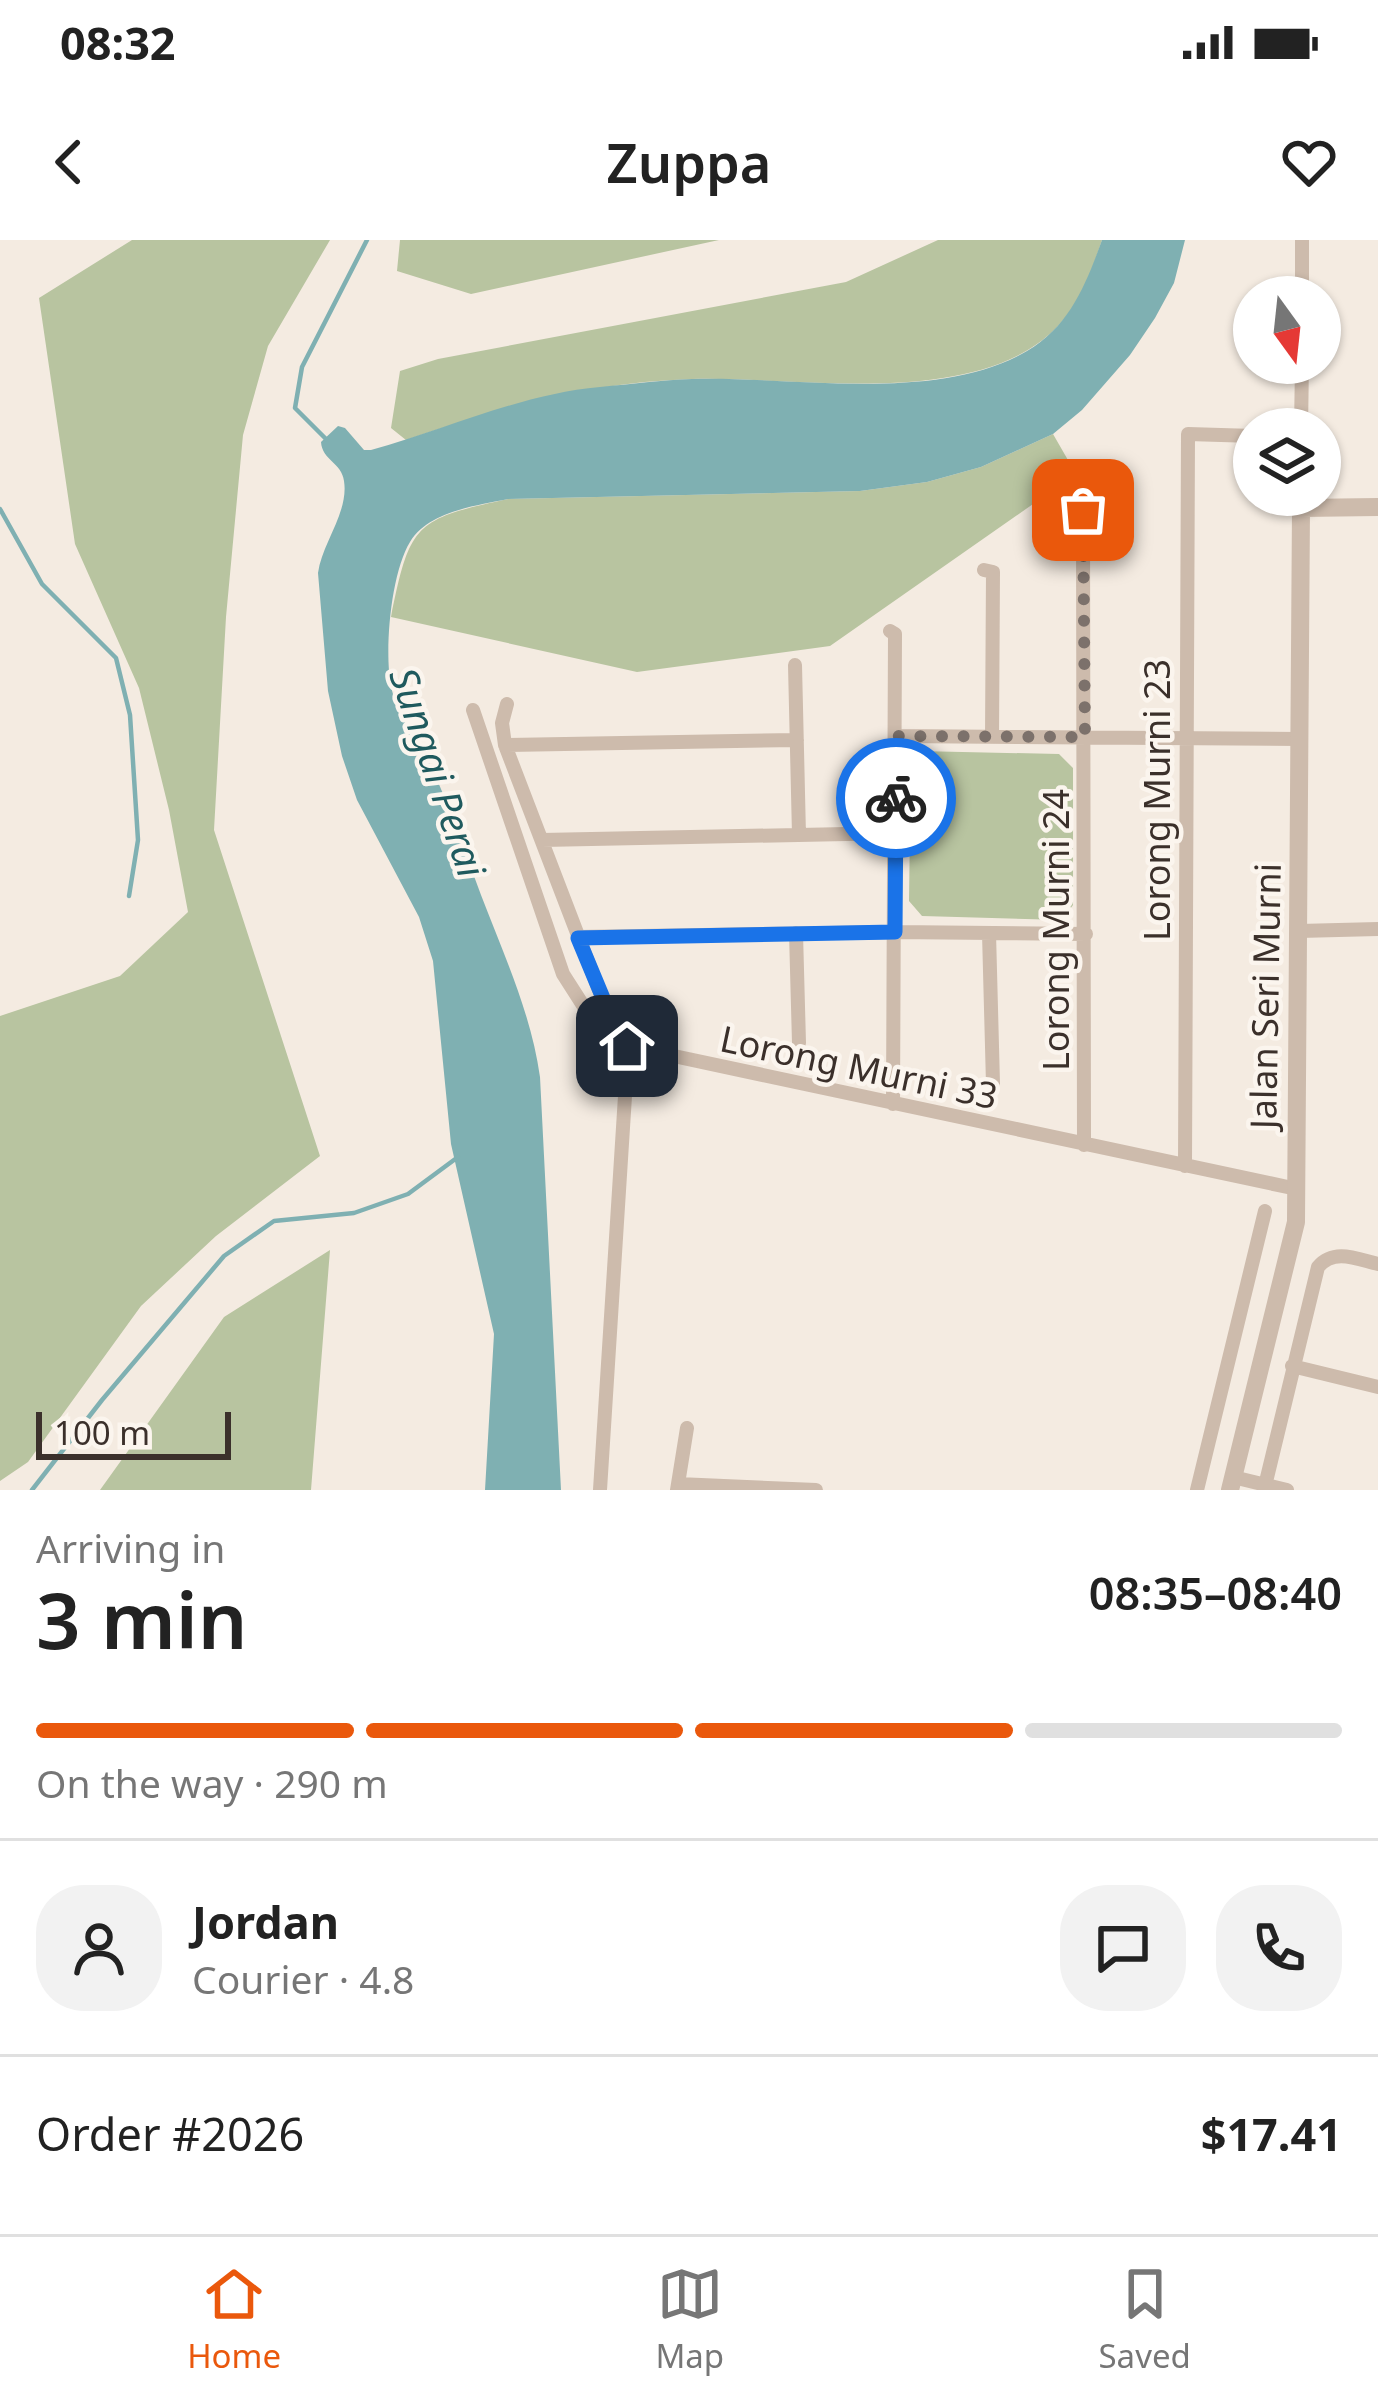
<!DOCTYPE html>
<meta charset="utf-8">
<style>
:root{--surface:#fff;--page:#f2f2f2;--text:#222;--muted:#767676;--line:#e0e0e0;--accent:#ea580c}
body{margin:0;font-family:"Noto Sans",sans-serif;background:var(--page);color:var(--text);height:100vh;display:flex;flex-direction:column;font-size:45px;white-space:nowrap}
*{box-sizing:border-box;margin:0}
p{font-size:39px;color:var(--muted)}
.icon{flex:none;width:66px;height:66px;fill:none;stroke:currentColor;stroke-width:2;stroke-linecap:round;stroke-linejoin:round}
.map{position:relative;height:1250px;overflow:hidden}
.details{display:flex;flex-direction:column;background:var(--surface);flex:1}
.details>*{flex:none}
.needle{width:78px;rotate:165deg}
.fabs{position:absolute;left:1233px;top:36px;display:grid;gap:24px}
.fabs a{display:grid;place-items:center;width:108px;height:108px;border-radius:50%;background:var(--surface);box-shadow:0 3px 9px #0004;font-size:60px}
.scale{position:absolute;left:36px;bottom:30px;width:195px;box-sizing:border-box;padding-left:12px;border:6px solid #3b302b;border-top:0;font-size:33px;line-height:42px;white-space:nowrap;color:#3b302b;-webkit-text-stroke:9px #fbf5ee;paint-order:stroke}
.pin{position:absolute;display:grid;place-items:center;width:102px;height:102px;color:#fff;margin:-51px;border-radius:24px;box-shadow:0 6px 18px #0006}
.courier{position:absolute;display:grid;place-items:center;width:120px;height:120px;margin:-60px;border:9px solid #1a73e8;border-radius:50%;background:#fff;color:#222;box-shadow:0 3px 15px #0007}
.headline em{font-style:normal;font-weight:600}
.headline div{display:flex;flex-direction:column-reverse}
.headline{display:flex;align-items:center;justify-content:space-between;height:204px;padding:0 36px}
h1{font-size:78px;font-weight:600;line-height:90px}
.bar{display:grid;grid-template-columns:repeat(4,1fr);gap:18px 12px;align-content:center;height:144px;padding:0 36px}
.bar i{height:15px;border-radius:9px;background:var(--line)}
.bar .active{background:var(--accent)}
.bar p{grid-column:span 4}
.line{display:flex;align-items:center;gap:30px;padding:0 36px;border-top:3px solid var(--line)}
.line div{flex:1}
.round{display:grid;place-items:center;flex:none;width:126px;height:126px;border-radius:48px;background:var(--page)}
.status{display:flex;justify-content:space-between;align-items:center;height:84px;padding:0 60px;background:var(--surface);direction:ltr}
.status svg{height:33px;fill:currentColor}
header{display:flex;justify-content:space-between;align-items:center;height:156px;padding:0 36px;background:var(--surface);font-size:54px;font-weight:600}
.tabs{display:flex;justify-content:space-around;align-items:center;height:168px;border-top:3px solid var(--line);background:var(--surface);font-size:33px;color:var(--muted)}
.tabs a{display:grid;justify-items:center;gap:6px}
.tabs .active{color:var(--accent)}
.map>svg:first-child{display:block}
.green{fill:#b8c4a0}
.water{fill:#7fb0b2}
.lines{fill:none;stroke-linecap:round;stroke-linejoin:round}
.stream{stroke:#7fb0b2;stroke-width:4.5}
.minor{stroke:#cdbbac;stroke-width:14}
.tertiary{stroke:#cdbbac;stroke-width:18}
.done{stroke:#7c716b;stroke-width:12;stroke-dasharray:0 21.6}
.route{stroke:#1a73e8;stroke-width:15}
.labels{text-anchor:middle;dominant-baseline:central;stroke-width:9;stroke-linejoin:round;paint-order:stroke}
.street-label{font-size:36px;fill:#3b302b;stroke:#fbf5ee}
.water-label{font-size:39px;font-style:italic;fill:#1f5a5e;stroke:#fbf5ee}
</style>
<div class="status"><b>08:32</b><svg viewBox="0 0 49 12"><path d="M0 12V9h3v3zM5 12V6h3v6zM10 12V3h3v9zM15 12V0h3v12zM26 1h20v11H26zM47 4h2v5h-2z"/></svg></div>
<header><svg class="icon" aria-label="back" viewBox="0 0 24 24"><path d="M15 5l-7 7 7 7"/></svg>Zuppa<svg class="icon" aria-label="heart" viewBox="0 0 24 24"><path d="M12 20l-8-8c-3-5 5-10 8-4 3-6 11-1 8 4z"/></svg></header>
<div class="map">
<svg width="1378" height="1250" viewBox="0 0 1378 1250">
<rect width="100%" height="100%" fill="#f4ebe1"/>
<path class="green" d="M132,0h198l-62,106 -25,89 -17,182 -12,213 106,326 -104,80 -75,70 -113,156 -28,19v-465l120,-40 68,-64 -19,-102 -30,-122 -64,-144 -36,-246z
M400,0h319l-248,54 -74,-23z
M938,0h164c-11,33 -21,63 -46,88 -81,82 -260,48 -364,51 -100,3 -192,29 -286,61l-15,-12 9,-57 38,-12 408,-77z
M1053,194l23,40 -246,172 -193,26 -246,-55c19,-93 23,-98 117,-118l352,-8 67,-9 54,-15z
M918,511l141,3 14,14v137l-11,15 -140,-4 -13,-15 2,-145z
M330,1010l-19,240h-211l124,-173z"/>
<path class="water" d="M1102,0h83l-11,43 -19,35 -25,37 -48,55 -29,24 -72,33 -54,15 -67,9 -352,8c-33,7 -79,12 -98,43 -19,31 -26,108 -19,144 6,31 27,53 40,81 20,41 34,86 50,128 23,60 50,118 59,182l21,413h-76l9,-156 -43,-190 -18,-183 -14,-44 -62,-117 -15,-44 -14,-65 -10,-118c4,-30 31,-61 26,-92 -2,-18 -22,-21 -23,-39l17,-16 7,2 19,22h7c76,-21 150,-56 229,-63 31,-3 62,-7 92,-8 100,-3 245,25 335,-28 43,-25 59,-67 75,-111z"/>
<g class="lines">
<path class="stream" d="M326,199l-31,-31 7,-41 65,-127
M0,269l42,75 74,74 14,57 8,125 -9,56
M32,1250l70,-90 122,-144 50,-35 80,-8 54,-19 50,-37"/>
<path class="minor" d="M1302,0v57
M1301,189l1,-66
M1073,265l10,5 1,635
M984,330l9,2 -1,165
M890,391l5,3 -2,470
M795,425l4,170
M507,464l-5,19 3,22 92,240 23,54 7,7 670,143
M473,470l90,264 39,61 23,61 -25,394
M896,496l404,3
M505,505l292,-5
M542,600l353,-7
M1299,691l79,-2
M796,693l3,110
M989,693l4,151
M578,697l317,-5 191,2
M1185,926l3,-732 66,2
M1292,1126l86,21
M1233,1237l54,13
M678,1244l138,6
M677,1250l10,-62
M1197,1250l68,-279
M1264,1250l54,-223c16,-19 39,-8 60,-3"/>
<path class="tertiary" d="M1230,1250l66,-268 5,-714 77,-1"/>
</g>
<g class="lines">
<path class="done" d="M896,558v-62l189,1 -2,-227"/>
<path class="route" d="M627,806l-7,-7 -42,-101 317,-6 1,-134"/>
</g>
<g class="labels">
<g class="street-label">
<text transform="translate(1156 560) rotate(-90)">Lorong Murni 23</text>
<text transform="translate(1055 690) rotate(-90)">Lorong Murni 24</text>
<text transform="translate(1265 756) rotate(-89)">Jalan Seri Murni</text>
<text transform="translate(859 827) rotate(12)">Lorong Murni 33</text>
</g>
<g class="water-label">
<text transform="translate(439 532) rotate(71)">Sungai Perai</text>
</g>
</g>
</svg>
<div class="fabs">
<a><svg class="needle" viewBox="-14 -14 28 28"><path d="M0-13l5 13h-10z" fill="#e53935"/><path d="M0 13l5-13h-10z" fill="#767676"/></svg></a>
<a><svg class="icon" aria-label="layers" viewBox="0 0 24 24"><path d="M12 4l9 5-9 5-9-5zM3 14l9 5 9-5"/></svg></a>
</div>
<div class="scale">100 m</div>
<div class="pin" style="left:1083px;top:270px;background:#ea580c"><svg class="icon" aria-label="bag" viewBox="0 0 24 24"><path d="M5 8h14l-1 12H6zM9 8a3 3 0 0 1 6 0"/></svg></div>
<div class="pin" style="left:627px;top:806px;background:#1f2937"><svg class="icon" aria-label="home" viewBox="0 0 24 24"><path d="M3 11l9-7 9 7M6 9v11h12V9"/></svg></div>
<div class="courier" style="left:896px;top:558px"><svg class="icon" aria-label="bike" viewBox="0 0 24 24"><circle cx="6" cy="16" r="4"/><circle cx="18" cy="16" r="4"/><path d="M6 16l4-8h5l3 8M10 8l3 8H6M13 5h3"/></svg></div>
</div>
<section class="details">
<div class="headline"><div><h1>3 min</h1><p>Arriving in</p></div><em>08:35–08:40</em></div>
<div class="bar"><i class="active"></i><i class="active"></i><i class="active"></i><i></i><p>On the way · 290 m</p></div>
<div class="line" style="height:216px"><a class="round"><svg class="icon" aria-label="person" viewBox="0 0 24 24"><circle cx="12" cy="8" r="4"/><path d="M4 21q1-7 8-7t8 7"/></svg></a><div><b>Jordan</b><p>Courier · 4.8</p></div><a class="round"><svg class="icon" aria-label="chat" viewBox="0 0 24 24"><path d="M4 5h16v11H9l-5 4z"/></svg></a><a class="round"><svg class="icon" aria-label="phone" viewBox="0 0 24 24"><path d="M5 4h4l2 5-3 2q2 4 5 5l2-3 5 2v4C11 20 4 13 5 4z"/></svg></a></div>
<div class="line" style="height:156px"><div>Order #2026</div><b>$17.41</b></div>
</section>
<nav class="tabs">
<a class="active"><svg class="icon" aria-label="home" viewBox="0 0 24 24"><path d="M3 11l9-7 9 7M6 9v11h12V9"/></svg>Home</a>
<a><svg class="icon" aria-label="map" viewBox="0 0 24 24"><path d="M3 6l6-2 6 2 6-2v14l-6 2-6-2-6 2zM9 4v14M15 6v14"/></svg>Map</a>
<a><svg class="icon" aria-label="saved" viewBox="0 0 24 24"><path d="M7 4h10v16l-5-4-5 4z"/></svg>Saved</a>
</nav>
